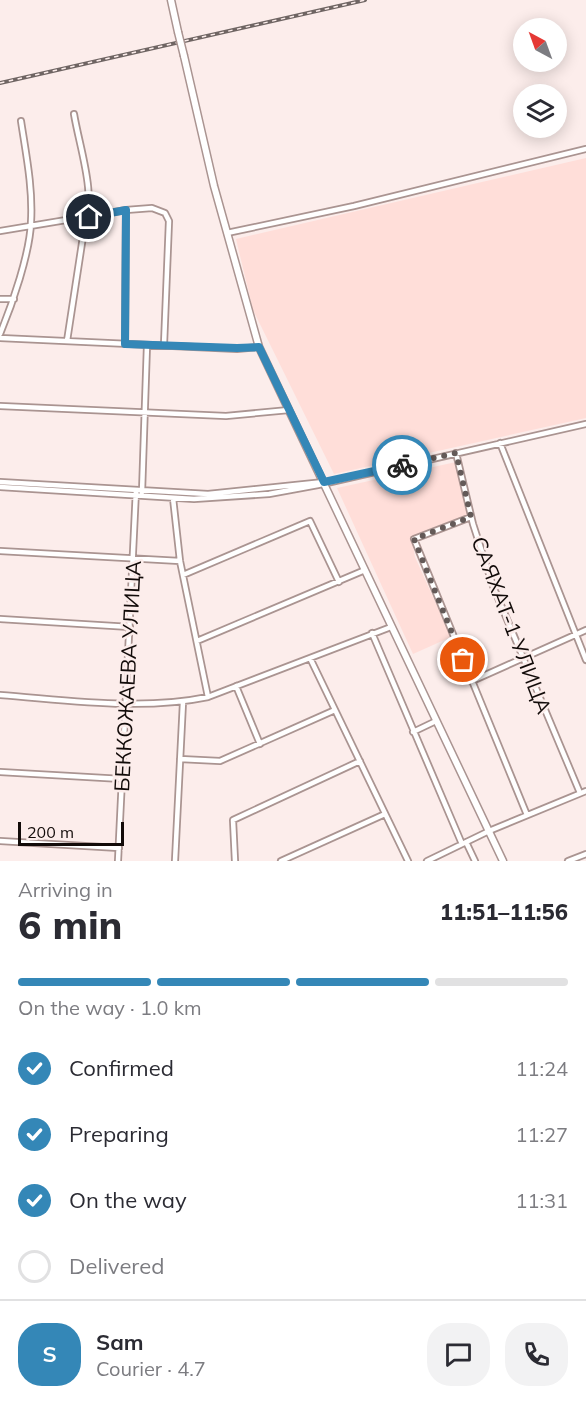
<!DOCTYPE html>
<meta charset="utf-8">
<style>
:root{--surface:#fff;--page:#f2f2f3;--text:#2b2b33;--muted:#7c7c81;--line:#e1e1e2;--accent:#3487b7}
body{margin:0;font-family:Mulish,sans-serif;background:var(--page);color:var(--text);height:100vh;display:flex;flex-direction:column;font-size:22px;white-space:nowrap}
*{box-sizing:border-box;margin:0}
p{font-size:20px;color:var(--muted)}
.icon{flex:none;width:33px;height:33px;fill:none;stroke:currentColor;stroke-width:2;stroke-linecap:round;stroke-linejoin:round}
.map{position:relative;height:861px;overflow:hidden}
.details{display:flex;flex-direction:column;background:var(--surface);flex:1}
.details>*{flex:none}
.needle{width:39px;rotate:319deg}
.fabs{position:absolute;left:513px;top:18px;display:grid;gap:12px}
.fabs a{display:grid;place-items:center;width:54px;height:54px;border-radius:50%;background:var(--surface);box-shadow:0 3px 15px #0003;font-size:30px}
.scale{position:absolute;left:18px;bottom:15px;width:106px;box-sizing:border-box;padding-left:6px;border:3px solid #120b09;border-top:0;font-size:16px;line-height:21px;white-space:nowrap;color:#120b09;-webkit-text-stroke:4px #fcedeb;paint-order:stroke}
.pin{position:absolute;display:grid;place-items:center;width:51px;height:51px;color:#fff;margin:-26px;border:3px solid #fff;border-radius:50%;box-shadow:0 2px 6px #0007}
.courier{position:absolute;display:grid;place-items:center;width:60px;height:60px;margin:-30px;border:4px solid #3487b7;border-radius:50%;background:#fff;color:#222;box-shadow:0 2px 8px #0007}
.overview em{font-style:normal;font-weight:800}
.overview div{display:flex;flex-direction:column-reverse}
.overview{display:flex;align-items:center;justify-content:space-between;height:102px;padding:0 18px}
h1{font-size:39px;font-weight:800;line-height:45px}
.bar{display:grid;grid-template-columns:repeat(4,1fr);gap:9px 6px;align-content:center;height:72px;padding:0 18px}
.bar i{height:8px;border-radius:4px;background:var(--line)}
.bar .on{background:var(--accent)}
.bar p{grid-column:span 4}
.line{display:flex;align-items:center;gap:15px;padding:0 18px;border-top:2px solid var(--line)}
.line div{flex:1}
.round{display:grid;place-items:center;flex:none;width:63px;height:63px;border-radius:24px;background:var(--page)}
ol{padding:0 18px;list-style:none}
li{display:flex;align-items:center;gap:18px;height:66px}
li p{margin-inline-start:auto}
li .icon{padding:6px;border-radius:50%;background:var(--accent);color:#fff;stroke-width:4}
li:last-child{color:var(--muted)}
li i{width:33px;height:33px;border:3px solid var(--line);border-radius:50%}
.map>svg:first-child{display:block}
.built{fill:#ffded9}
.lines{fill:none;stroke-linecap:round;stroke-linejoin:round}
.minor-casing{stroke:#aa9491;stroke-width:8}
.major-casing{stroke:#aa9491;stroke-width:9}
.minor{stroke:#fff;stroke-width:4.5}
.major{stroke:#fff;stroke-width:6}
.rail-casing{stroke:#6f6563;stroke-width:4}
.rail{stroke:#fcedeb;stroke-width:1.5;stroke-dasharray:4.5;stroke-linecap:butt}
.major-bridge-casing{stroke:#aa9491;stroke-width:9;stroke-linecap:butt}
.major-bridge{stroke:#fff;stroke-width:6}
.done{stroke:#645a58;stroke-width:6;stroke-dasharray:0 10.8}
.route{stroke:#3487b7;stroke-width:8}
.labels{text-anchor:middle;dominant-baseline:central;stroke-width:5;stroke-linejoin:round;paint-order:stroke}
.street-label{font-size:21px;fill:#120b09;stroke:#fcedeb}
</style>
<div class="map">
<svg width="586" height="861" viewBox="0 0 586 861">
<rect width="100%" height="100%" fill="#fcedeb"/>
<path class="built" d="M586,158v260l-252,56 -81,-164 -17,-71z
M456,462l12,54 -56,23 3,18 36,80 -38,17 -76,-166z"/>
<g class="lines">
<defs>
<path id="minor" d="M0,231l126,-21 26,-2 13,5 4,8 -5,124
M227,233l127,-27 232,-57
M0,299h14
M0,334c12,-29 30,-81 31,-112 2,-34 -5,-68 -10,-101
M0,338l237,11 22,-2
M67,341l17,-111c13,-35 -4,-80 -10,-116
M125,344l1,-134
M0,406l226,10 63,-6
M500,443l86,217
M456,453l17,71 20,62 87,207
M0,482l208,12 116,-12
M0,487l194,12 75,-5 49,-9 268,-61
M142,492l5,-147
M173,498l7,63 28,136
M471,517l-57,22 113,276
M0,551l180,10
M183,575l127,-54 29,61
M0,619l130,8
M372,633l90,211
M197,641l168,-71
M310,658l98,203
M472,681l114,-51
M236,686l24,58
M0,695c68,5 141,16 208,2l183,-70
M413,732l23,-11
M180,759l40,2 115,-51
M0,772l122,7
M0,841l119,7
M466,842l9,19
M118,861l18,-371
M175,861l8,-159
M235,861l-2,-41 127,-59
M281,861l104,-47
M427,861l62,-30 97,-40
M568,861l18,-7"/>
<path id="major" d="M171,0l7,32
M184,56l30,130 45,161 244,514"/>
</defs>
<use href="#minor" class="minor-casing"/>
<use href="#major" class="major-casing"/>
<use href="#minor" class="minor"/>
<use href="#major" class="major"/>
<defs>
<path id="rail" d="M0,83l365,-83"/>
</defs>
<use href="#rail" class="rail-casing"/>
<use href="#rail" class="rail"/>
<defs>
<path id="major-bridge" d="M178,32l6,24"/>
</defs>
<use href="#major-bridge" class="major-bridge-casing"/>
<use href="#major-bridge" class="major-bridge"/>
</g>
<g class="lines">
<path class="done" d="M402,465l54,-12 15,64 -57,22 49,121"/>
<path class="route" d="M89,217l37,-7 -1,134 112,4 22,-1 65,135 78,-17"/>
</g>
<g class="labels">
<g class="street-label">
<text transform="translate(512 625) rotate(69)">САЯХАТ-1 УЛИЦА</text>
<text transform="translate(127 676) rotate(-87)">БЕККОЖАЕВА УЛИЦА</text>
</g>
</g>
</svg>
<div class="fabs">
<a><svg class="needle" viewBox="-14 -14 28 28"><path d="M0-13l5 13h-10z" fill="#e53935"/><path d="M0 13l5-13h-10z" fill="#7c7c81"/></svg></a>
<a><svg class="icon" aria-label="layers" viewBox="0 0 24 24"><path d="M12 4l9 5-9 5-9-5zM3 14l9 5 9-5"/></svg></a>
</div>
<div class="scale">200 m</div>
<div class="pin" style="left:463px;top:660px;background:#ea580c"><svg class="icon" aria-label="bag" viewBox="0 0 24 24"><path d="M5 8h14l-1 12H6zM9 8a3 3 0 0 1 6 0"/></svg></div>
<div class="pin" style="left:89px;top:217px;background:#1f2937"><svg class="icon" aria-label="home" viewBox="0 0 24 24"><path d="M3 11l9-7 9 7M6 9v11h12V9"/></svg></div>
<div class="courier" style="left:402px;top:465px"><svg class="icon" aria-label="bike" viewBox="0 0 24 24"><circle cx="6" cy="16" r="4"/><circle cx="18" cy="16" r="4"/><path d="M6 16l4-8h5l3 8M10 8l3 8H6M13 5h3"/></svg></div>
</div>
<section class="details">
<div class="overview"><div><h1>6 min</h1><p>Arriving in</p></div><em>11:51–11:56</em></div>
<div class="bar"><i class="on"></i><i class="on"></i><i class="on"></i><i></i><p>On the way · 1.0 km</p></div>
<ol>
<li><svg class="icon" aria-label="check" viewBox="0 0 24 24"><path d="M5 12l5 5 9-10"/></svg>Confirmed<p>11:24</p></li>
<li><svg class="icon" aria-label="check" viewBox="0 0 24 24"><path d="M5 12l5 5 9-10"/></svg>Preparing<p>11:27</p></li>
<li><svg class="icon" aria-label="check" viewBox="0 0 24 24"><path d="M5 12l5 5 9-10"/></svg>On the way<p>11:31</p></li>
<li><i></i>Delivered</li>
</ol>
<div class="line" style="height:108px"><b class="round" style="background:var(--accent);color:#fff">S</b><div><b>Sam</b><p>Courier · 4.7</p></div><a class="round"><svg class="icon" aria-label="chat" viewBox="0 0 24 24"><path d="M4 5h16v11H9l-5 4z"/></svg></a><a class="round"><svg class="icon" aria-label="phone" viewBox="0 0 24 24"><path d="M5 4h4l2 5-3 2q2 4 5 5l2-3 5 2v4C11 20 4 13 5 4z"/></svg></a></div>
</section>
